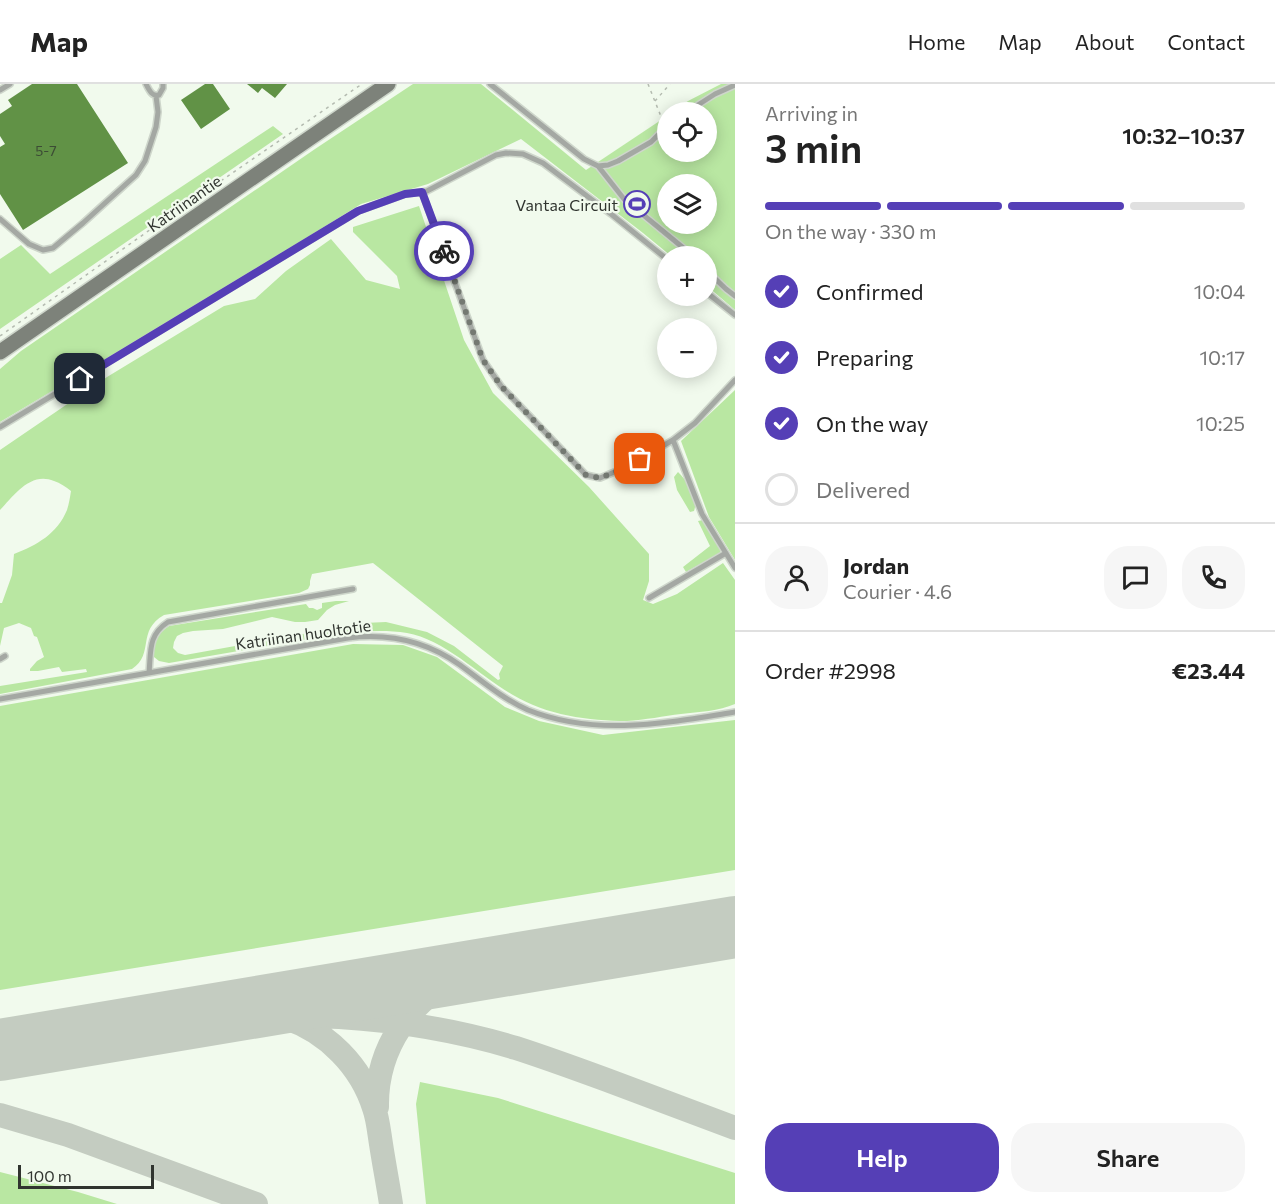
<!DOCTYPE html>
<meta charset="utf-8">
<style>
:root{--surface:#fff;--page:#f6f6f6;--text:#222;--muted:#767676;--line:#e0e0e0;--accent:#553fb6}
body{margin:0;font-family:Commissioner,sans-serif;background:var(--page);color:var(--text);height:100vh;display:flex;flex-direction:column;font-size:22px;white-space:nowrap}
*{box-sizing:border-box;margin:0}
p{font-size:20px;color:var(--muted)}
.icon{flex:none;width:33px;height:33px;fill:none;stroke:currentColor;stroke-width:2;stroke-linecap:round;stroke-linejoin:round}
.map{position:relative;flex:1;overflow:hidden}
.drawer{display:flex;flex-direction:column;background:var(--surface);width:540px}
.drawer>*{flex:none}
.tools{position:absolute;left:657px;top:18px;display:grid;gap:12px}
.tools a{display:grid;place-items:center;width:60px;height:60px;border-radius:50%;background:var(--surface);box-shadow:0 3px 15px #0003;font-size:30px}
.scale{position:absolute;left:18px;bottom:15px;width:136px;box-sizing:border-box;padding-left:6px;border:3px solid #30342f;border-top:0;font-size:16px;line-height:21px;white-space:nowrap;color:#30342f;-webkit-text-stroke:4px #f1faed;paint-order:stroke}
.pin{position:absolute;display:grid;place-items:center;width:51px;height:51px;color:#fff;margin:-26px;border-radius:12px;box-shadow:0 3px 9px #0006}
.courier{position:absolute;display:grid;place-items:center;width:60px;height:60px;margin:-30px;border:4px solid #553fb6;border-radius:50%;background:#fff;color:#222;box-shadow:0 2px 8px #0007}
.headline em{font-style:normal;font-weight:600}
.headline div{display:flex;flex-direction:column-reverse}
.headline{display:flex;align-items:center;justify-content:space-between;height:102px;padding:0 30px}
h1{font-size:39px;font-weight:600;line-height:45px}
.bar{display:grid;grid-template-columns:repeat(4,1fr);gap:9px 6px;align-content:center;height:72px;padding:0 30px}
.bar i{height:8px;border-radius:4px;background:var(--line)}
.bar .current{background:var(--accent)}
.bar p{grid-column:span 4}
.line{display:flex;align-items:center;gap:15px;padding:0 30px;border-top:2px solid var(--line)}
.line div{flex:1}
.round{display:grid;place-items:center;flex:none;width:63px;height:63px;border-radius:24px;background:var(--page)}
ol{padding:0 30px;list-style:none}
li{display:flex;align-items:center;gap:18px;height:66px}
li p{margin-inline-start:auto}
li .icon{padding:6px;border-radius:50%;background:var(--accent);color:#fff;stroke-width:4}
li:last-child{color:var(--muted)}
li i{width:33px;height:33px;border:3px solid var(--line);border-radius:50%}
.button{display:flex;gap:12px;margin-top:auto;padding:12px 30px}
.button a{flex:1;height:69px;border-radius:24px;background:var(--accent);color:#fff;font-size:24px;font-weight:600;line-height:69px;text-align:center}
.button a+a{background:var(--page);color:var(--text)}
header{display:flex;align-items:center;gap:36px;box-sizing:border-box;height:84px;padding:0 30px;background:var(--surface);border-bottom:2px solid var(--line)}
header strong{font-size:28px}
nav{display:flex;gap:33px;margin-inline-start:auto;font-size:21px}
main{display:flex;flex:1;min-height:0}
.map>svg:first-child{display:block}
.green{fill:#b9e7a2;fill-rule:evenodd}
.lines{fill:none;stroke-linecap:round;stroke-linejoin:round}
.taxiway{stroke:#c4ccc1;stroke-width:24}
.runway{stroke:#c4ccc1;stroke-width:62}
.building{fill:#619246}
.lane-casing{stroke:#ced6cb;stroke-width:8}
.secondary-casing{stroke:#ced6cb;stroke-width:18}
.path{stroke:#b4bbb0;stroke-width:1.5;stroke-dasharray:3 4.5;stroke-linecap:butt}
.lane{stroke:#a4a8a3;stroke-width:5}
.secondary{stroke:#7d827a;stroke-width:15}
.done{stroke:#747972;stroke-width:6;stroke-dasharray:0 10.8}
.route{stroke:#553fb6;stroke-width:8}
.labels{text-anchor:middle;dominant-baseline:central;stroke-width:4.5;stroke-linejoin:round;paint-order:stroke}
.number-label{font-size:14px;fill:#3c4c35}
.street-label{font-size:16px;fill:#30342f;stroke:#f1faed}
.poi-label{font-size:16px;fill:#30342f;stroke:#f1faed;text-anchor:end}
</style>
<header>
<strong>Map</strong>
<nav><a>Home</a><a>Map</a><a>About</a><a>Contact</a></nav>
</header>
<main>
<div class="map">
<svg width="735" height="1120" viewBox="0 0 735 1120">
<rect width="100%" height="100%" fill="#f1faed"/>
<path class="green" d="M413,0h68l105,86 81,-54 1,36h38v-40h-34l16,-11 33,-17h14v226l-28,-24 -1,-30h-35l-28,-23 -122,-94 -93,45 -67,20 -135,84 -226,134v-53l21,-18 294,-202zM668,100h38v40h-38z
M273,42l10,8 -283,195v-70l21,-14 29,29z
M419,122l45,134 29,53 96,94 60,67v27l-6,19 10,4 24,-10 46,-31 12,17v124c-16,7 -36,8 -54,10 -17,2 -36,6 -54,7 -38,0 -81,-6 -114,-26 -32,-18 -69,-56 -106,-62 -39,-6 -78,3 -117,9 -40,7 -81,14 -121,21l-10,-2 -5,-4c-1,-17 1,-21 15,-31l137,-22 3,4h4l4,2 5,-2v-5l14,-2h13l-14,4 -8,5 -9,10 -13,2h-10l-23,-5 -49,12 -30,2 -10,2 -6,3 -3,6 -1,6 5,5 7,2 179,-32 22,-1 41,10 27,14 44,34 2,-1 -1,-5 4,-8 -130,-103 -61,11 -2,7v4l-2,4 -9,4 -135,22c-28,16 -9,39 -32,54l-132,25v-8l87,-14 -1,-3 -24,3 -3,-5 -21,4h-8v-2l7,-8 7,-4 -7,-20 -3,-1 -3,-8 -12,-5 -15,5 -4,18v-43h2l10,-28 2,-21c23,-9 43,-20 53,-44 2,-6 3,-13 4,-19 -5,-4 -11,-8 -17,-10 -23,-10 -40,14 -54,29v-60l107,-73 117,-71 31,-7 31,-28 45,-32 35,41 34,9 -3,-13 -44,-44v-5z
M735,306v170l-26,-43 -28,-76z
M678,388c9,9 21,26 16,39l-4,1 -13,-22 -3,-13z
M703,436l17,26v7l-34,19 -3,-5 27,-21 -12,-25z
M353,560l50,1 34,12 68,50 34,14 64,14 132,-15v150l-735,120v-284z
M420,998l78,16 237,75v31h-309l-10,-100z
M0,1088l78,20 39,12h-117z"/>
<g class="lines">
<path class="taxiway" d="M286,934c41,14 75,48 88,90 4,11 5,24 7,36 3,20 7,40 10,60
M159,939c122,-14 240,-10 357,25 31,10 61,21 91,32 43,16 85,32 128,48
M0,970l61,-15
M377,1023c-1,-58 34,-112 89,-132 15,-6 31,-8 45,-11
M0,1031l68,20 188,69"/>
<path class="runway" d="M0,966l735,-123"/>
</g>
<path class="building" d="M32,0h45l51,79 -105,67 -23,-36v-47l5,-3 -5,-8v-22l12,-8 -4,-6z
M205,0h8l17,25 -29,20 -20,-29z
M247,0h40l-12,14 -13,-10 -4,5z"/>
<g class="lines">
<defs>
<path id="lane" d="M146,0c3,6 6,13 13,11l4,-7v-4
M490,0l94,75 14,7 10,-1 10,-4 33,-19 17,-17
M0,6l10,-6
M687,28l28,-18 20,-9
M598,82l26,33 69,57
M422,108l5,-1 69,-36 10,-2 17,1 20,9 68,51 57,46
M0,135l29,25 14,6 10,-2 30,-25 53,-48 9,-14 11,-34 2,-15 -2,-16
M706,186l20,19 9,7
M706,208l29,23
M0,343l358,-216 47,-17 17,-2 61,168 18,26 85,89 14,3 24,-10 49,-28 29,74 33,54
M673,356l22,-17 40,-43
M649,514l77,-45
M0,575l5,-3
M149,589c2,-22 -1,-38 19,-51l185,-33
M0,615l348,-61c40,-5 78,3 112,27 22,16 43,34 68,45 68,27 138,13 207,2"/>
<path id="secondary" d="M0,268l388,-268"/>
</defs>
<use href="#lane" class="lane-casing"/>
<use href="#secondary" class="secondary-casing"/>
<path class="path" d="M648,0l14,35
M655,17l15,-17
M0,252l161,-114 201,-138"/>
<use href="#lane" class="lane"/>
<use href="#secondary" class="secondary"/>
</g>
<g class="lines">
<path class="done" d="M444,167l39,109 18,26 85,89 14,3 24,-10 16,-9"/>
<path class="route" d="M80,295l278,-168 47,-17 17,-2 22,59"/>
</g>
<defs>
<symbol id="stadium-ring" viewBox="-11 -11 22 22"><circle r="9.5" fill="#f1faed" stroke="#553fb6" stroke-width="1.5"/><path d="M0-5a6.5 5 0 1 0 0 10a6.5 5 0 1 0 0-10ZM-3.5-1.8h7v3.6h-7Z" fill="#553fb6"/></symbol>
</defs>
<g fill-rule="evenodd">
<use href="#stadium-ring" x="622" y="105" width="30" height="30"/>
</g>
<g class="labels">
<g class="number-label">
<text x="46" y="66">5-7</text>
</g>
<g class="street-label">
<text transform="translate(184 119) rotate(-35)">Katriinantie</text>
<text transform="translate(303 550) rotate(-8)">Katriinan huoltotie</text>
</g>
<g class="poi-label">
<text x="618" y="120">Vantaa Circuit</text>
</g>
</g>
</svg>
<div class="tools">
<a><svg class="icon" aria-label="locate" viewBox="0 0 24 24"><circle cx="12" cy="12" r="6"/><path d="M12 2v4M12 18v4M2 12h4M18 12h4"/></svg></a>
<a><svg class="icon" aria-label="layers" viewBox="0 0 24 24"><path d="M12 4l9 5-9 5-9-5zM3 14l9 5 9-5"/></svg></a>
<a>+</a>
<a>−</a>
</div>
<div class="scale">100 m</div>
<div class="pin" style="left:640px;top:375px;background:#ea580c"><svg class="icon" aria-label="bag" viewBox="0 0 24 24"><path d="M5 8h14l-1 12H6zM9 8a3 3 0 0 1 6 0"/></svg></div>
<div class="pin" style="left:80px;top:295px;background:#1f2937"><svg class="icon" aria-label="home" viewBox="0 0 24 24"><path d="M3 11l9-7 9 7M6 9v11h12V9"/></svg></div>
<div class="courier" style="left:444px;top:167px"><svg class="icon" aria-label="bike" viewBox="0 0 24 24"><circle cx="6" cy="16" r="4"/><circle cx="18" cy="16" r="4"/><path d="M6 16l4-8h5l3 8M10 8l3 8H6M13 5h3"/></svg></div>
</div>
<section class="drawer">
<div class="headline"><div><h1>3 min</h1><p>Arriving in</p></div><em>10:32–10:37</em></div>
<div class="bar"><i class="current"></i><i class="current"></i><i class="current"></i><i></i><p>On the way · 330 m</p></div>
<ol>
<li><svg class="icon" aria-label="check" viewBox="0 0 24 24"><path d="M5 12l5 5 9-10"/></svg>Confirmed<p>10:04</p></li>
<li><svg class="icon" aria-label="check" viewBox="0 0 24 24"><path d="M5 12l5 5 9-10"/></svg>Preparing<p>10:17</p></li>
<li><svg class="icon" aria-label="check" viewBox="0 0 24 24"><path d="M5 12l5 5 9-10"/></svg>On the way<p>10:25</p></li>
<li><i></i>Delivered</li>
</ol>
<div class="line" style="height:108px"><a class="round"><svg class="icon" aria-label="person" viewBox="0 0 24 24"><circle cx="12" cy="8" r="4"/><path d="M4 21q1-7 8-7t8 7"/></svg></a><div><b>Jordan</b><p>Courier · 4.6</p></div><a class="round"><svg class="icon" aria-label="chat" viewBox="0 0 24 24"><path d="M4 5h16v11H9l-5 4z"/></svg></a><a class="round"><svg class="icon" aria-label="phone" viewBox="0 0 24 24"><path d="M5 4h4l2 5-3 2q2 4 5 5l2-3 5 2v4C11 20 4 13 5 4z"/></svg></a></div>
<div class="line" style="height:78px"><div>Order #2998</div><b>€23.44</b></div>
<div class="button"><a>Help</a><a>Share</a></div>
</section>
</main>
